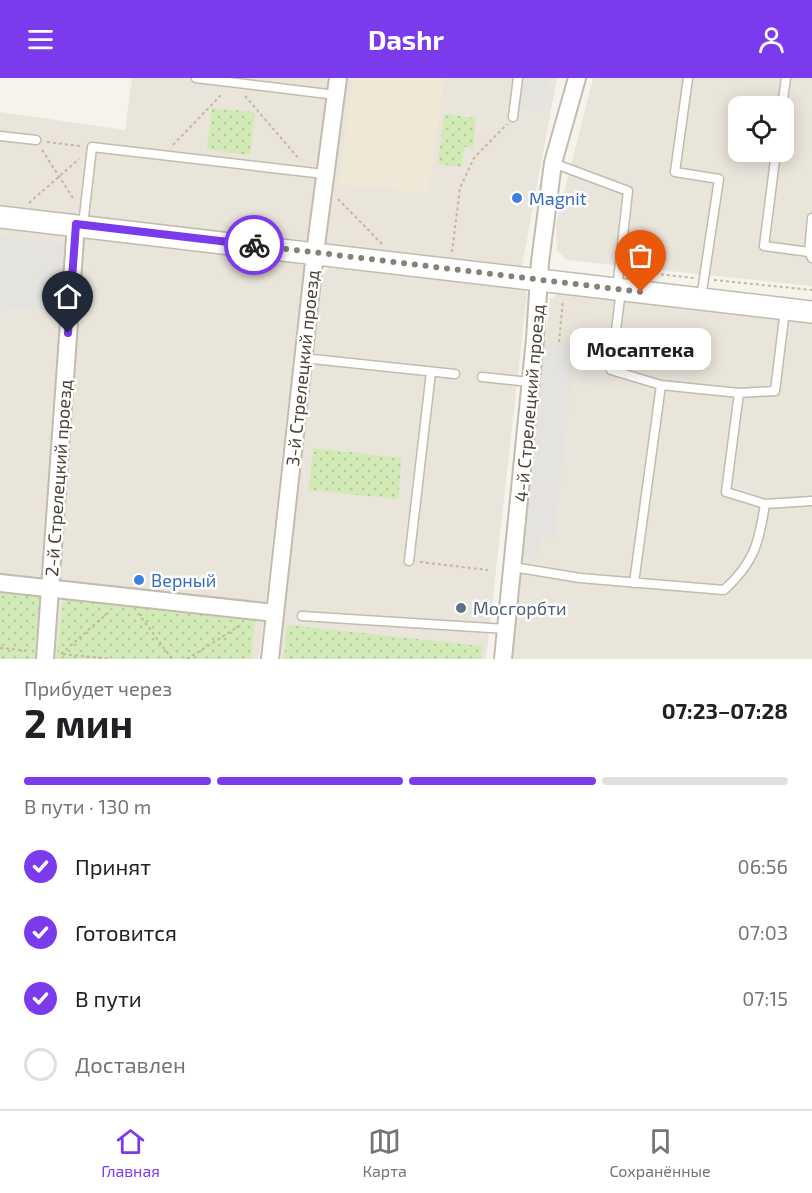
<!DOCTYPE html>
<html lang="ru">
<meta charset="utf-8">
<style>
:root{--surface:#fff;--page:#f6f6f6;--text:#202124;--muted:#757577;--line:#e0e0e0;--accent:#7c3aed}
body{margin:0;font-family:"Exo 2",sans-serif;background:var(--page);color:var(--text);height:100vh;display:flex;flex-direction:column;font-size:22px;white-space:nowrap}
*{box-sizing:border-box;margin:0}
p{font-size:20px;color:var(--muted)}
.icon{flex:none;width:33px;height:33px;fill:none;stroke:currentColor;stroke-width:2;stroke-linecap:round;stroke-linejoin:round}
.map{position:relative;height:581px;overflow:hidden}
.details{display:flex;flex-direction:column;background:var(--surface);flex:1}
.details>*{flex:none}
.fabs{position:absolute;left:728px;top:18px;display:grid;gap:12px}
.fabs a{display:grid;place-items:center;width:66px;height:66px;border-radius:12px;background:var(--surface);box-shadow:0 3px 15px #0003;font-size:30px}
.pin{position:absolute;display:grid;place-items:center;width:51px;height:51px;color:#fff;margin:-62px -26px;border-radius:50% 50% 50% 0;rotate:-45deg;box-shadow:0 0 6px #0007}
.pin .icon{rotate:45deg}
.courier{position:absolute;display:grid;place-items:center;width:60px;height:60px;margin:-30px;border:4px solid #7c3aed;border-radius:50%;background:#fff;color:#222;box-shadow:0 2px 8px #0007}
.bubble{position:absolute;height:42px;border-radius:12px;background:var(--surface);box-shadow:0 3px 15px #0003;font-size:20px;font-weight:700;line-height:42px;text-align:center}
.head em{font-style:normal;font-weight:700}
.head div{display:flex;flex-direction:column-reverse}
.head{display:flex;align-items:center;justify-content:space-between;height:102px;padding:0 24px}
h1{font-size:39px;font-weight:700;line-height:45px}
.bar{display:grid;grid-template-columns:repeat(4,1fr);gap:9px 6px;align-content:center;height:72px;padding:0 24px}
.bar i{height:8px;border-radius:4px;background:var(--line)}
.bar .current{background:var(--accent)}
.bar p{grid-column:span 4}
ol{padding:0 24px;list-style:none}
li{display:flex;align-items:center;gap:18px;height:66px}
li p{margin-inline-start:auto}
li .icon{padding:6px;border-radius:50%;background:var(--accent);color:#fff;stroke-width:4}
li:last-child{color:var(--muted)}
li i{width:33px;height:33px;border:3px solid var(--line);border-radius:50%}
header{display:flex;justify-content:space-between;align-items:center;height:78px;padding:0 24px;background:var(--accent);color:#fff;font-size:27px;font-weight:700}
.tab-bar{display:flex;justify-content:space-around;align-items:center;height:84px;border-top:2px solid var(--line);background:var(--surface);font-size:16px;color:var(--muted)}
.tab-bar a{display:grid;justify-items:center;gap:3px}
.tab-bar .current{color:var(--accent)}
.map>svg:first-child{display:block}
.residential{fill:#eae5da;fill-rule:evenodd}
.education{fill:#efe8d6}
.green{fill:url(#green-dots)}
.parking{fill:#e5e3e0}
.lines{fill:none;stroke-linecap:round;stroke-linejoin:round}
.service-casing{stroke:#c2bbae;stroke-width:11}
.minor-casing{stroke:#c2bbae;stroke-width:20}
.tertiary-casing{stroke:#c2bbae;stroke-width:24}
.path{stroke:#c4b79f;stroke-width:2;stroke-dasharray:3 3;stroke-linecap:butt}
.service{stroke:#fff;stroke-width:8}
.minor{stroke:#fff;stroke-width:16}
.tertiary{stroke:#fff;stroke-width:21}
.done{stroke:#878178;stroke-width:6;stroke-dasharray:0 10.8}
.route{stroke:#7c3aed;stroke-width:8}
.shop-dot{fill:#3f7fe0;stroke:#fff;stroke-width:2}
.service-dot{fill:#5c6f8a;stroke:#fff;stroke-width:2}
.labels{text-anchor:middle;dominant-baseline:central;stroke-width:5;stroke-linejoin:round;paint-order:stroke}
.shop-label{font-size:18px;fill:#366cbe;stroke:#fff;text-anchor:start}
.street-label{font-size:18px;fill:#4b4439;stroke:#fff}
.service-label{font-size:18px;fill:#4e5e75;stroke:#fff;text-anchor:start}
</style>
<header><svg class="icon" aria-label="menu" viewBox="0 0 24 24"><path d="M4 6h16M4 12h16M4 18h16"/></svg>Dashr<svg class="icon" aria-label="person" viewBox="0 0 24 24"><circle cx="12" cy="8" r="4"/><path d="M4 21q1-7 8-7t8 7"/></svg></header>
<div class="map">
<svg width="812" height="581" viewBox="0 0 812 581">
<defs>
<pattern id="green-dots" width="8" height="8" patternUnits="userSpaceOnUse" patternTransform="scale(1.5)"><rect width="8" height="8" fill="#d2eab5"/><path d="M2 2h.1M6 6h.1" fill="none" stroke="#b6ca9c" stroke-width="1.8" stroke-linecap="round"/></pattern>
</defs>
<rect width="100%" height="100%" fill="#f6f3ec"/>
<path class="residential" d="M132,0h425l-35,188 -522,-56v-98l125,18z
M593,0h219v208l-245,-26 -10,-9 -1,-27zM738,28h45v46h-45z
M0,147l57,5 13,15 -29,414h-41z
M89,157l201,23 14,8 -45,393h-210l33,-416z
M335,184l185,20 7,12 -41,365h-207l44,-386z
M561,213l251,28v340h-303l41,-359z"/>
<path class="education" d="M353,0h91l-15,115 -91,-9z"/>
<path class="green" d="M212,30l43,4 -5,43 -43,-6z
M444,36l32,4 -3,30 -9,-1 -2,20 -24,-3z
M313,370l89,10 -4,41 -89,-9z
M0,511l41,5 -7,65h-34z
M63,521l192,21 -4,39h-195z
M287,547l196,21 -2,13h-197z"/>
<path class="parking" d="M511,0h36l-3,33 -36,-4z
M0,159l64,6 -6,69 -58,-6z
M543,262l33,4 -22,194 -14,-2 -3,22 -19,-2z"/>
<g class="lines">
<defs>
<path id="service" d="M196,0l140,17
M688,0l-13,94 44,7 -18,119
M782,28l4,-28
M513,39l5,-39
M0,58l36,4
M776,74l-12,94 45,6
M553,85l75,28 -11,98
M812,140l-3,34 3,6
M83,147l9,-78 232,27
M621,212l-10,80 50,15 78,8
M303,280l152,16
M482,299l48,5
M765,426l47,-3
M409,483l22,-189
M513,489l67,11 144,12c30,-27 35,-47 41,-86l-39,-12 13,-99 36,-2 10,-81
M634,505l27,-198
M302,538l204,13"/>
<path id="minor" d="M0,505l275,30
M45,581l31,-435
M270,581l45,-406 23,-175
M503,581l32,-320 5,-77 13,-99 24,-85"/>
<path id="tertiary" d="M0,139l812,95"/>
</defs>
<use href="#service" class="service-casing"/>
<use href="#minor" class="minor-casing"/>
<use href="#tertiary" class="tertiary-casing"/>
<path class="path" d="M245,18l55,64
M47,64l33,4
M173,67l50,-52
M42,72l31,48
M338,121l44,45
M29,125l50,-44
M452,174l8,-64 14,-30 33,-34
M631,193l63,7
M714,202l98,10
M559,264l4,-42
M420,484l68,8
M138,535l34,46
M0,570l30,3
M61,576l49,-43
M63,576l48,5
M187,581l54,-34"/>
<use href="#service" class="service"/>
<use href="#minor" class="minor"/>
<use href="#tertiary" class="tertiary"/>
</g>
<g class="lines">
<path class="done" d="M254,167l387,47"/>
<path class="route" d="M68,255l8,-109 178,21"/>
</g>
<g class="shop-dot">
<circle cx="517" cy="120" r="6"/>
<circle cx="139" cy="502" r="6"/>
</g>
<circle class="service-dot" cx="461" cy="530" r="6"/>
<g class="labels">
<g class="shop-label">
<text x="529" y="120">Magnit</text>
<text x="151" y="502">Верный</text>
</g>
<g class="street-label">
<text transform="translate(302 290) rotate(-84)">3-й Стрелецкий проезд</text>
<text transform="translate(529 325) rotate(-85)">4-й Стрелецкий проезд</text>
<text transform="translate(58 400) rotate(-86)">2-й Стрелецкий проезд</text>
</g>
<g class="service-label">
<text x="473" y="530">Мосгорбти</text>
</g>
</g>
</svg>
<div class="fabs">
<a><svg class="icon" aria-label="locate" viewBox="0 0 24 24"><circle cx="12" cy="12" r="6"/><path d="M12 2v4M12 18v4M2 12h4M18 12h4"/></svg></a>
</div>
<div class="pin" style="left:641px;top:214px;background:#ea580c"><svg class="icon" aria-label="bag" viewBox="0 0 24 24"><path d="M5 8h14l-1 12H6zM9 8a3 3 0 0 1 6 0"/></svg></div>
<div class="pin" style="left:68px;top:255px;background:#1f2937"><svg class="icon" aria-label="home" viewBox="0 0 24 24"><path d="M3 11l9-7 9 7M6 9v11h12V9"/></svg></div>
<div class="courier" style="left:254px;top:167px"><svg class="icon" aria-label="bike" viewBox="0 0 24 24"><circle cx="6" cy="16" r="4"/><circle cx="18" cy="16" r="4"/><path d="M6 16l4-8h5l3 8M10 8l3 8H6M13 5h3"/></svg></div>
<div class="bubble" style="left:570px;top:250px;width:141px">Мосаптека</div>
</div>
<section class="details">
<div class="head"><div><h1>2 мин</h1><p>Прибудет через</p></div><em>07:23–07:28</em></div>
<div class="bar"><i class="current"></i><i class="current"></i><i class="current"></i><i></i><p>В пути · 130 m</p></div>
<ol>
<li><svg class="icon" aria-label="check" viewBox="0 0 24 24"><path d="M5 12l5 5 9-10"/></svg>Принят<p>06:56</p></li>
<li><svg class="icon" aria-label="check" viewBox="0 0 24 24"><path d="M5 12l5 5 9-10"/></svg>Готовится<p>07:03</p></li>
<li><svg class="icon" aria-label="check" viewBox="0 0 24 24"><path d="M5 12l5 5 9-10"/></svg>В пути<p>07:15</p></li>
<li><i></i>Доставлен</li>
</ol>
</section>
<nav class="tab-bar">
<a class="current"><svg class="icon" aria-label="home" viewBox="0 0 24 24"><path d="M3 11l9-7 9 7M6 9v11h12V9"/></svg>Главная</a>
<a><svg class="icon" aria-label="map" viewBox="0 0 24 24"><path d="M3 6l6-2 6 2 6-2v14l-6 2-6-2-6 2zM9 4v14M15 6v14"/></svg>Карта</a>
<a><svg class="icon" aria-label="saved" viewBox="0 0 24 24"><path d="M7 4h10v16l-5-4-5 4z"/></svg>Сохранённые</a>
</nav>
